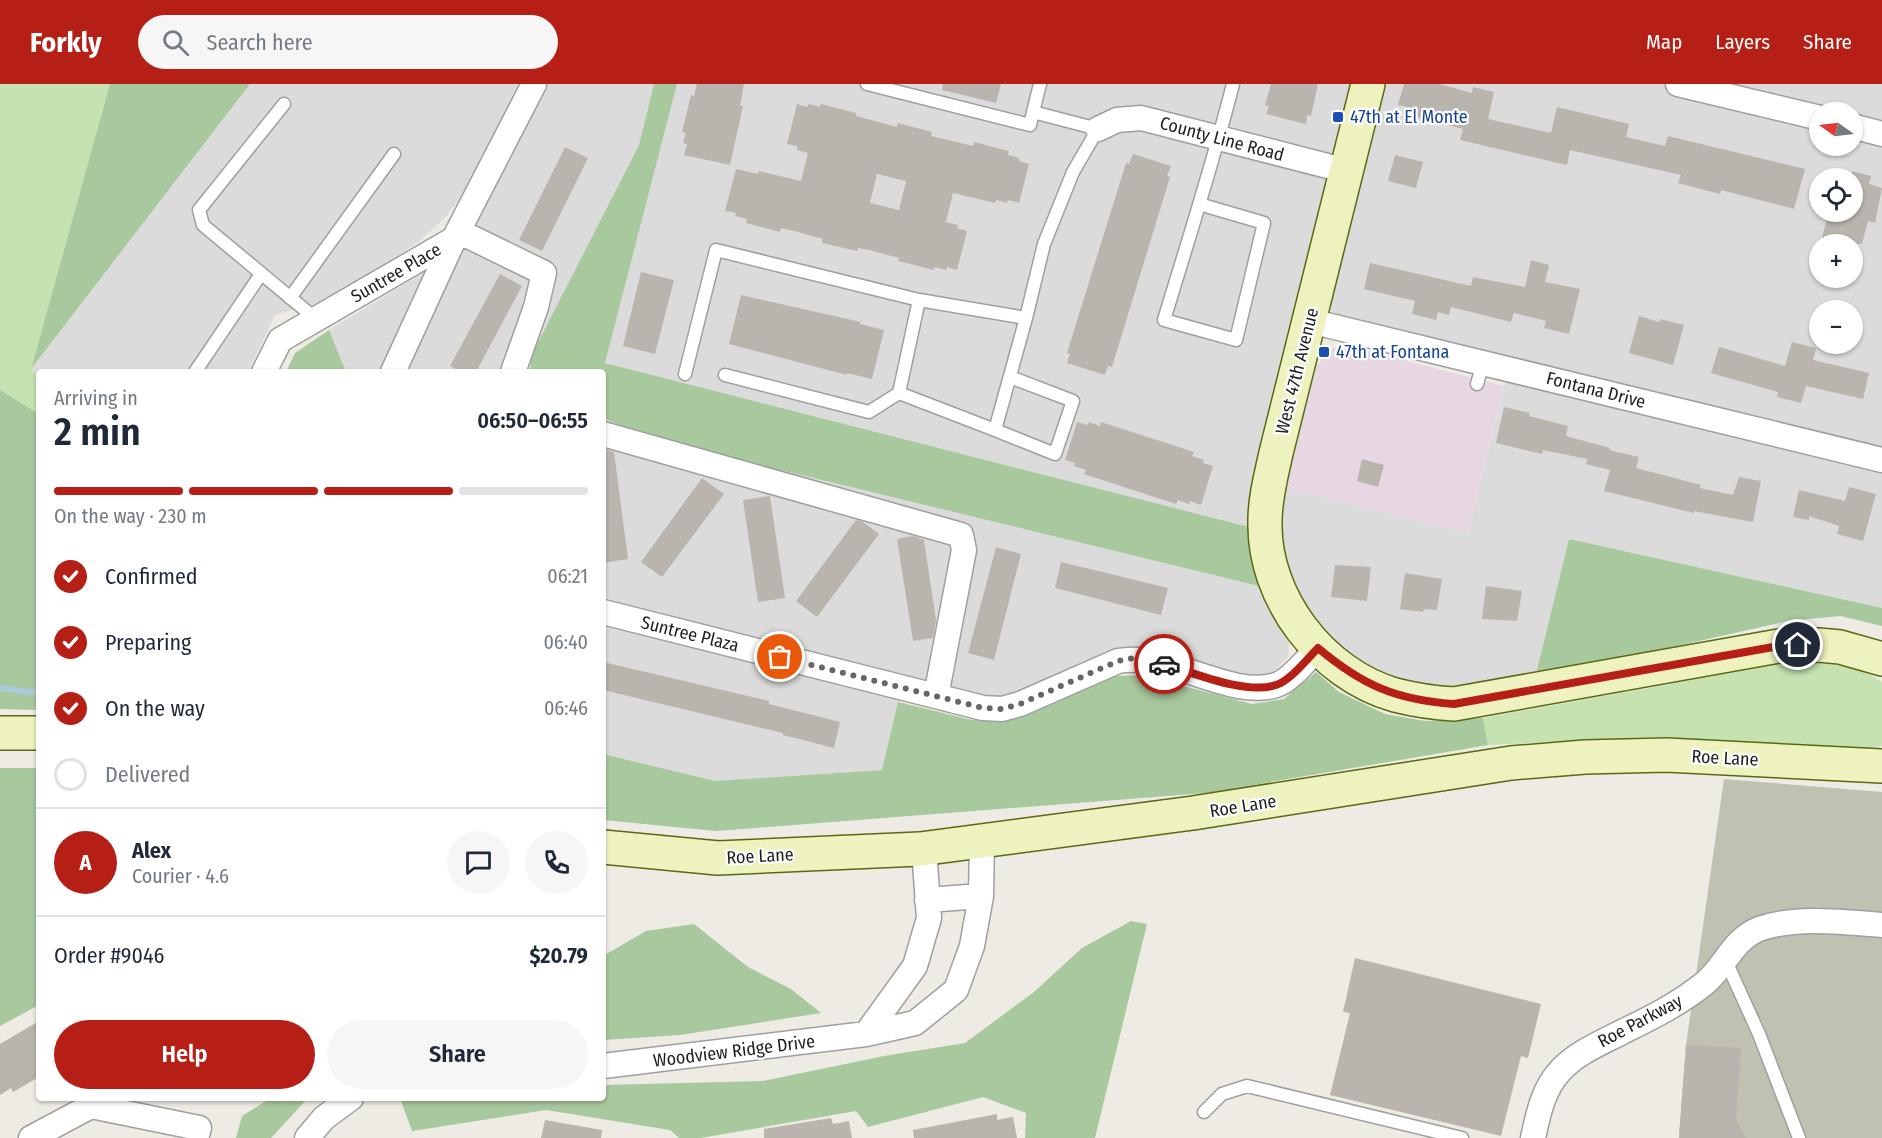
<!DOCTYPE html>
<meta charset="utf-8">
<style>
:root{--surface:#fff;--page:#f6f6f7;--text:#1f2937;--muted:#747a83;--line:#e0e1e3;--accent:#b61f16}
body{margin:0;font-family:"Fira Sans Condensed",sans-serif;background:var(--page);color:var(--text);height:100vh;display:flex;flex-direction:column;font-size:22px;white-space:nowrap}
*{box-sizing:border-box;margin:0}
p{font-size:20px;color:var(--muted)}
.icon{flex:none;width:33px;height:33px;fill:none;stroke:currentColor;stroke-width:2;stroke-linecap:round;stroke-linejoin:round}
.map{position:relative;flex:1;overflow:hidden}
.drawer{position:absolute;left:36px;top:285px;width:570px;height:732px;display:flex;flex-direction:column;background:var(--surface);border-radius:6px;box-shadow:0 2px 4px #0004}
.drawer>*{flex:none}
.needle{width:39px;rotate:284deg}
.controls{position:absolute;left:1809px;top:18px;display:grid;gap:12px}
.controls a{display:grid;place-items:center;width:54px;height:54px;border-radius:50%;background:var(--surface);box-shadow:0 2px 4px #0004;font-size:30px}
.pin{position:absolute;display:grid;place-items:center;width:51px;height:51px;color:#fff;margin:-26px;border:3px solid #fff;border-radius:50%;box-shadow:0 2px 6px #0007}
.courier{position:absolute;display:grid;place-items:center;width:60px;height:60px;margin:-30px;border:4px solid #b61f16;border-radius:50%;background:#fff;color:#222;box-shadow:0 2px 8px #0007}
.headline em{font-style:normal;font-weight:600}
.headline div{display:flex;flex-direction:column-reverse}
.headline{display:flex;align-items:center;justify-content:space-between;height:102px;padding:0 18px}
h1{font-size:39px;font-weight:600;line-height:45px}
.bar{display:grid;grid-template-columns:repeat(4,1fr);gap:9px 6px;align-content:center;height:72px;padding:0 18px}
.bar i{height:8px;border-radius:4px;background:var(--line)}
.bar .active{background:var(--accent)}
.bar p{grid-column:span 4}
.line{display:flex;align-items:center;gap:15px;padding:0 18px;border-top:2px solid var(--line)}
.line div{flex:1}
.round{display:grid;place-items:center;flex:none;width:63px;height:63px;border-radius:32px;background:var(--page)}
ol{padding:0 18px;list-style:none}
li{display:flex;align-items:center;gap:18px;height:66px}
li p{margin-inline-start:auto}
li .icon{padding:6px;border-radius:50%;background:var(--accent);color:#fff;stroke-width:4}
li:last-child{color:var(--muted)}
li i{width:33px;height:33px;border:3px solid var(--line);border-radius:50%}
.cta{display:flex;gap:12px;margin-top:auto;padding:12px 18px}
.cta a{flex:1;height:69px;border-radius:36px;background:var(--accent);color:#fff;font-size:24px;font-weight:600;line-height:69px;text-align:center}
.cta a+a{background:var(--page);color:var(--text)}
header{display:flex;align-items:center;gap:36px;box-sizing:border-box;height:84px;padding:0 30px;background:var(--accent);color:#fff}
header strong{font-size:28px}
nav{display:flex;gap:33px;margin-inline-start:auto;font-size:21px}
.search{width:420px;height:54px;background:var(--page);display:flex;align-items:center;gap:15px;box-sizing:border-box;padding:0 21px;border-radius:33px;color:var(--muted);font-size:22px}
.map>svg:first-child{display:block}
.residential{fill:#dcdbdb;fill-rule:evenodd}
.industrial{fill:#e6d7e2}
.construction{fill:#c0c1b1}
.grass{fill:#c6e2b0}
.forest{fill:#a8c89e}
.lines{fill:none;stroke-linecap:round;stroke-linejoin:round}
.stream{stroke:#aacad7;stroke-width:6}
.building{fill:#bab4ae;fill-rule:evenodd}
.lane-casing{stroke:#9f9f9f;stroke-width:15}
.street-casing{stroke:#9f9f9f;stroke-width:27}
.secondary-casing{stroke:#5a6911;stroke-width:36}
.lane{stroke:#fff;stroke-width:12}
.street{stroke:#fff;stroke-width:24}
.secondary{stroke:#edf2be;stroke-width:33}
.done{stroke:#676664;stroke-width:6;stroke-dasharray:0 10.8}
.route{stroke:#b61f16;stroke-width:8}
.transit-dot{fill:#1a4fb4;stroke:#fff;stroke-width:2}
.labels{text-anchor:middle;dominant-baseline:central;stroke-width:4.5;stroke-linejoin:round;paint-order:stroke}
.transit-label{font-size:18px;fill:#164399;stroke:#fff;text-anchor:start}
.street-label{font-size:18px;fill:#1e1e1e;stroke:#fff}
</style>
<header>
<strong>Forkly</strong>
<div class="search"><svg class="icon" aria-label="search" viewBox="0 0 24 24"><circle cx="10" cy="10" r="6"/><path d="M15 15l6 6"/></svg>Search here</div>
<nav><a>Map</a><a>Layers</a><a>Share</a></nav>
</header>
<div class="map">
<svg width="1882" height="1054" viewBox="0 0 1882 1054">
<rect width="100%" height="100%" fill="#eeebe5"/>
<path class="residential" d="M250,0h404l-15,61 -109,213 1,14h-185l-17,-42 132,-80 68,-132 -57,65 -28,36 -26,23 -83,56 -60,17 -27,57h-209v3l-8,-6z
M677,0h674l-102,412v31l-644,-164z
M1382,0h500v524l-313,-69 -34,139 -90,12 -73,-15 -44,-32 -29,-40 -17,-40 -5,-41 6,-34 185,45 43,-173 -170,-41 -10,-9 -2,-13zM1820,28h32v34h-32zM1820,94h32v34h-32zM1820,160h32v34h-32zM1820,226h32v34h-32z
M603,334l54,22 602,146 30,57 -1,14 -17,17 -16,3 -89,-24 -44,-5 -112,51 -22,2 -83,-22 -23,91 -167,11 -112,-27z"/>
<path class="industrial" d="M1333,264h24l147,38 -36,147 -185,-45 31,-119z"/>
<path class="construction" d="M1724,695l158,13v346h-201l-2,-3 7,-90z"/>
<path class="grass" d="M0,0h110l-79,285 8,6v39l-39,-24z
M1769,579c38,0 80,-3 113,19v64l-23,4 -208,-13 -163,8 -5,-27 188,-34z"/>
<path class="forest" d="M110,0h140l-219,285z
M654,0h23l-72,279 644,164 10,59 -602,-146 -54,-22v-46h-72l-1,-14 109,-213z
M329,246l17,42h-60l9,-19z
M0,306l39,24v296l-39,-1z
M1569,455l313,69v18l-42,-10 -52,5 -253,57z
M1316,588l23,20 46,22 40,7 58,-3 5,27 -282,48 -490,38 -113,-11v-66l112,27 167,-11 16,-68 74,18 34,1 108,-45 27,-1 111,29 32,-5z
M0,684h39v237l-39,21z
M1131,837l16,3 -52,214h-70l1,-25 -43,-16 -115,30 -12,-16 -155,27h-22l-9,-8 -124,-20 -134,21 -12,-33h203v-13l160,-4 121,-25 81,-13 69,-51 48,-44z
M694,840l54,43 43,22 30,24 -141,22 -77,5v-84l43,-25z
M271,1014h37l-37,40h-35l6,-22z"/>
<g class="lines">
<path class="stream" d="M0,604l39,5"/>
</g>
<path class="building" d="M697,0h47l-4,22h3l-13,59 -46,-10 3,-11 -4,-1 3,-10 -4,-1 9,-37 3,1z
M943,0h58l-5,19 -54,-13z
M1271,0h47l-7,32 -4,-1 -1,9 -40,-10 3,-8 -4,-1z
M1404,0h35l33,9 1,-6 21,5 -6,27 63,14 6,-26 72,17 -3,13 39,9 3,-10 137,33 -11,40 -73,-19 -1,4 -42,-11 3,-8 -111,-25 -3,15 -107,-25 3,-11 -48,-12 1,-8 -18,-4z
M797,20l10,3 2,-3 11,3 1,-3 35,9v3l30,8 11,3 1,-4 34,9 -1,4 42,10 1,-4 35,9 -1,4 11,3v3l10,3 -10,39 -11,-3 -1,3 -11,-3 -1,3 -42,-10 -7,29 12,3 -1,3 10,3 -10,39 -10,-3 -1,3 -12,-3v3l-36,-9 1,-3 -30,-8 -11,-2 -1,3 -35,-8 1,-4 -29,-8 -13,-3 -1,4 -34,-9 1,-4 -12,-3 1,-3 -11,-2 11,-42 22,5 1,-3 42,10 7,-28 -11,-3v-4l-10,-2zM877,90l29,7 -7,29 -29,-7z
M565,63l23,11 -46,93 -23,-11z
M1133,70l38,12 -4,10 3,1 -58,190 -4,-1 -3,9 -38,-12 3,-9 -3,-1 59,-190 3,1z
M1395,71l28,7 -7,26 -28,-7z
M1852,87l19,5 -2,8 13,4 -7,35 -7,-2 -6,23h-42l9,-32h23z
M1531,176l18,5 -4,17 35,7 -11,45 -25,-6 2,-7 -32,-8 -3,9 -60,-15 -2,8 -11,-3 -2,8 -24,-6 3,-13 -51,-12 6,-26 101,23 2,-9 52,10z
M641,188l33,8 -19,74 -32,-8z
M500,190l22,12 -46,86h-14l-12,-6z
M741,211l111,25 8,2v2l24,6 -12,49 -25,-6v2l-118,-31z
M1639,232l20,6 1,-3 24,6 -11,40 -44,-12z
M1792,258l24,6 -3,12 56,13 -6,26 -57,-13 -5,17 -24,-6 1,-5 -67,-19 8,-26 66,19z
M1504,323l26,6 -1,3 39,10 -2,10 44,12 -1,2 30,7 -3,11 65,17 -1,3 33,7 6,-18 22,4 -8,41 -59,-11v2l-90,-22 6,-21 -24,-6 1,-5 -44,-9 -1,4 -46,-11z
M1077,338l11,3 1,-3 11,4 1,-4 93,30 -2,4 12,4 -1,3 10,3 -12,39 -11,-4 -1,3 -11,-4 -2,4 -92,-30 2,-4 -12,-4 1,-3 -10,-3z
M603,365l11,3 14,107 -25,4z
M1362,375l22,6 -6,22 -21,-6z
M702,394l22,16 -62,83 -21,-15z
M1849,403l27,7 -13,47 -26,-7 2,-8 -30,-10v4l-16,-3 6,-27 46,11z
M770,412l15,102 -27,4 -15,-102z
M856,436l7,2 16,12 -62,83 -21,-16z
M913,452l11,4 12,80 -3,18 -20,3 -16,-102z
M996,463l25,7 -27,106 -26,-7z
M1061,478l107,26 -7,27 -106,-27z
M1335,481l36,2 -4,34 -36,-4z
M1405,489l37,6 -5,31 -13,-1 -1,3 -23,-3z
M1486,502l36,5 -5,30 -35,-2z
M603,578l166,39v3l71,18 -6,26 -51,-13v-2l-180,-43z
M1355,874l186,46 -13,54 -7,-2 -20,80 -171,-41 20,-82 -7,-1z
M39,937v56l-26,15 -2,-4 -11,7v-51z
M1686,961l55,3 -5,72 10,18h-67z
M997,1030v6l16,-3 4,21h-103l-1,-8z
M831,1034l2,6 16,-3 3,17h-88v-9z
M545,1036l57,10 -1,8h-60z"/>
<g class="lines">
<defs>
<path id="lane" d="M867,0l163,41 3,-13
M284,20l-85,106 4,15 113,94
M1199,120l65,19 -28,117 -72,-20c24,-79 49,-157 69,-236
M290,214l104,-144
M195,288l66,-98
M685,290l31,-124 203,50 107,18 18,-74 29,-72 25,-43 -65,-17 7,-28
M725,291l144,37 30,-19 20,-93
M1477,300l6,-21
M899,309l96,37 31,-112
M995,346l60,24 18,-53 -63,-24
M1725,875l34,75 40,104
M1204,1028l18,-18 25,-8 215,52"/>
<path id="street" d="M1678,0l142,34
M1852,42l30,8
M1098,45l19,-9 24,-2 206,53
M458,147l86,42 -8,34 -23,65
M1310,237l572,139
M264,288l16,-32 174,-101 80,-155
M393,288l61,-133
M603,350l358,101 3,15 -28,146
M603,528l380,96 19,1 18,-5 98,-43c51,-10 113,39 158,24 14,-4 32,-27 42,-37
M927,816l54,-4
M866,950l49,-68 14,-48 -4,-55 -5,-14
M603,982l263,-32 49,-11 41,-33 16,-44 9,-50 1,-55
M31,1054l60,-32 108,22 -3,10
M307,1054l17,-20 27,-20
M1533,1054c5,-23 10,-49 27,-67 16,-18 41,-28 62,-39 29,-14 57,-28 83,-49 20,-16 27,-43 54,-54 36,-13 85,-7 123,-4"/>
<path id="secondary" d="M1368,0l-92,369c-5,23 -11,45 -11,68 -2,77 57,153 130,174 20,5 39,8 59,9l325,-58 39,-1 22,2 42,12
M0,649h39
M603,763l115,11 202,-9 273,-36 318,-50 74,-6 81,-2 216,11"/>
</defs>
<use href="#lane" class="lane-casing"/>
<use href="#street" class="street-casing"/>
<use href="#secondary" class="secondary-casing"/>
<use href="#lane" class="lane"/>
<use href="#street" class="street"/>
<use href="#secondary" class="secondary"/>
</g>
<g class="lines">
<path class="done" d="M780,573l203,51 19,1 18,-5 98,-43 16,-3 30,6"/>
<path class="route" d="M1164,580c30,9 82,31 112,21 14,-4 32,-27 42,-37 44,37 78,52 136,56l325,-58 19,-1"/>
</g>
<g class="transit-dot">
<rect x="1332" y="27" width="12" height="12" rx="3"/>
<rect x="1318" y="262" width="12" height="12" rx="3"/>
</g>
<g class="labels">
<g class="transit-label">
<text x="1350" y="33">47th at El Monte</text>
<text x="1336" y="268">47th at Fontana</text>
</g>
<g class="street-label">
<text transform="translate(1222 55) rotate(15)">County Line Road</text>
<text transform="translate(396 189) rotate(-30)">Suntree Place</text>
<text transform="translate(1297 287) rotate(-76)">West 47th Avenue</text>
<text transform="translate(1596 306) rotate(14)">Fontana Drive</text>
<text transform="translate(690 550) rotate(14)">Suntree Plaza</text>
<text transform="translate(1725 674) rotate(3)">Roe Lane</text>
<text transform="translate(1243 722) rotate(-9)">Roe Lane</text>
<text transform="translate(760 772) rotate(-3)">Roe Lane</text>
<text transform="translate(1640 937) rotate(-28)">Roe Parkway</text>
<text transform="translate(734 967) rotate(-7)">Woodview Ridge Drive</text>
</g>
</g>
</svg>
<div class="controls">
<a><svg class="needle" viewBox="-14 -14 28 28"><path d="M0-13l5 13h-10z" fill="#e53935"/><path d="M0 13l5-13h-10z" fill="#747a83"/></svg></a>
<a><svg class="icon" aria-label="locate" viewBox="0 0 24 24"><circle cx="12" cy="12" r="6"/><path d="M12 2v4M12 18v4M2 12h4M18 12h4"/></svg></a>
<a>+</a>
<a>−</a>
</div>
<div class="pin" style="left:780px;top:573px;background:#ea580c"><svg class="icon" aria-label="bag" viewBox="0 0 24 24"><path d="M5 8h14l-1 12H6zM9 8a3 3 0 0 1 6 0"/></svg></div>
<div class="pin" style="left:1798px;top:561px;background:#1f2937"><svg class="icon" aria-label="home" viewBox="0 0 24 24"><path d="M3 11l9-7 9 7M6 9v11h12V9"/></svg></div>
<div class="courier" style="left:1164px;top:580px"><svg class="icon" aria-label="car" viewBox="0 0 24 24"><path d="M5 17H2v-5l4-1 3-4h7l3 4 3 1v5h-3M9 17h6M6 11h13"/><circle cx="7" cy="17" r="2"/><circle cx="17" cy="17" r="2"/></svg></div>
<section class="drawer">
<div class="headline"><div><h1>2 min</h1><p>Arriving in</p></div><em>06:50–06:55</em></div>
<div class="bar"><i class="active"></i><i class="active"></i><i class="active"></i><i></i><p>On the way · 230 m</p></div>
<ol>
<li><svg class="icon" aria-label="check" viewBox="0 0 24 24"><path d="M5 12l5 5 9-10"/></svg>Confirmed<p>06:21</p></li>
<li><svg class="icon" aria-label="check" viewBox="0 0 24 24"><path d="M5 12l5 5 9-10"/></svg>Preparing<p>06:40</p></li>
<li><svg class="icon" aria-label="check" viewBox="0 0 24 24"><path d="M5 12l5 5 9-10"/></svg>On the way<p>06:46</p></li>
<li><i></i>Delivered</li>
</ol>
<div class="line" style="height:108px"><b class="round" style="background:var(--accent);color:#fff">A</b><div><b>Alex</b><p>Courier · 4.6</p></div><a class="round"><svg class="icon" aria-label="chat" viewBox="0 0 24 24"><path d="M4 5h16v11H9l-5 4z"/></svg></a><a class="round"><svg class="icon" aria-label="phone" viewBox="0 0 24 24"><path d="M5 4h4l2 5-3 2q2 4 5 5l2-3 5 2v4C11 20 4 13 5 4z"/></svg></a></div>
<div class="line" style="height:78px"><div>Order #9046</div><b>$20.79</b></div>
<div class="cta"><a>Help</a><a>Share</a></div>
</section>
</div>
